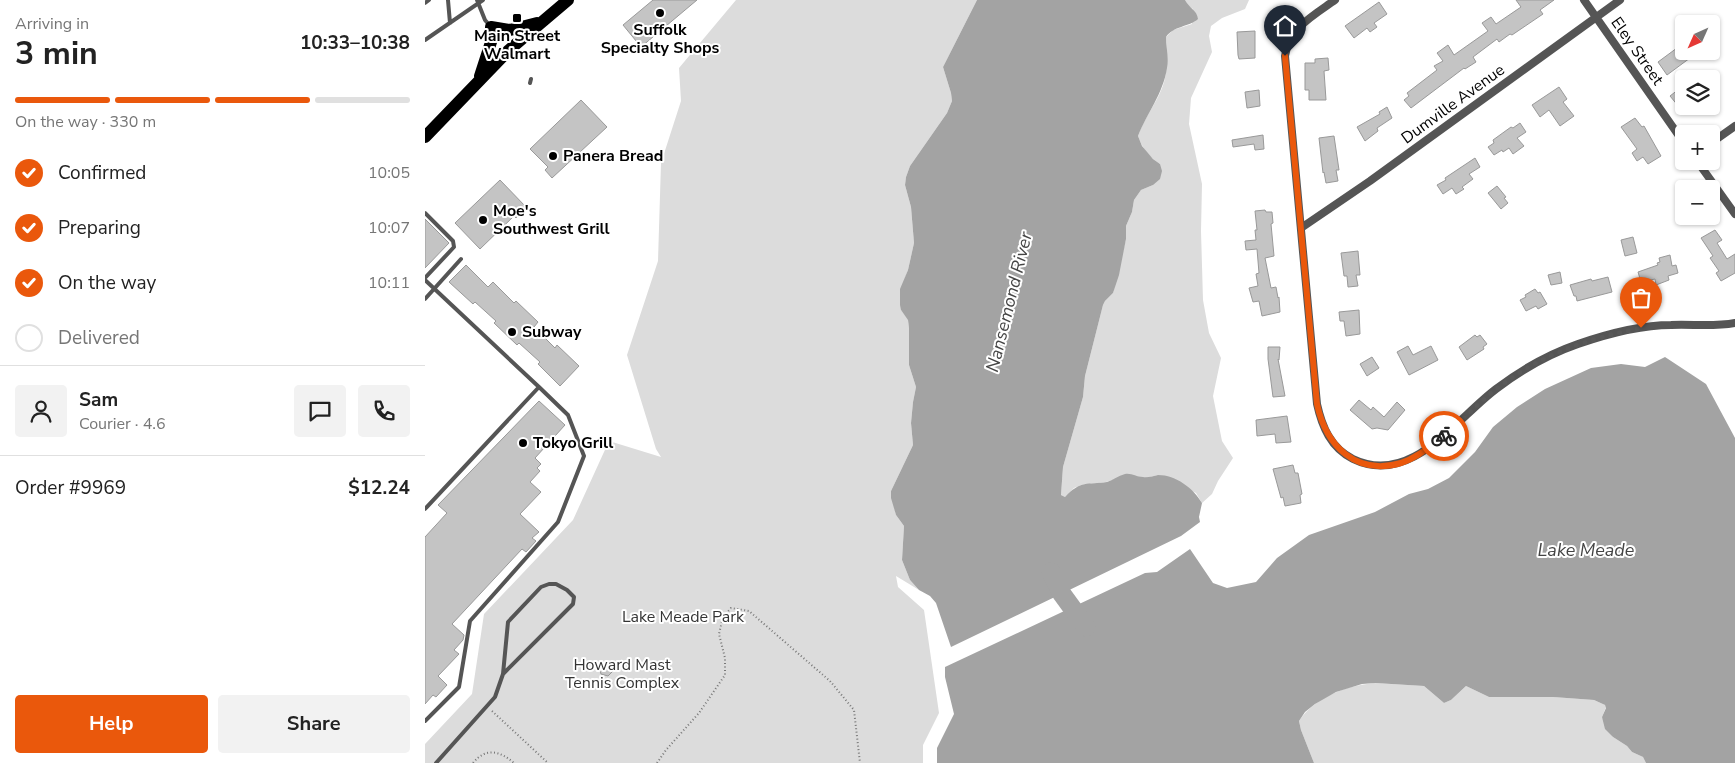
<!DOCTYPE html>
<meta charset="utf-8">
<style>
:root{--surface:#fff;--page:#f2f2f2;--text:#222;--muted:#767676;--line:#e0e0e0;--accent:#ea580c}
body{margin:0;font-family:"Nunito Sans",sans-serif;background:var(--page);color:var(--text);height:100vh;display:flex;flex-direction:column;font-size:19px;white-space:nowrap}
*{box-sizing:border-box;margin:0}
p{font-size:16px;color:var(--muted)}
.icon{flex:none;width:28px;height:28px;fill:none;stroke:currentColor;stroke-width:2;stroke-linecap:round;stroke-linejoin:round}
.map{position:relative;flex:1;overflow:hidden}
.drawer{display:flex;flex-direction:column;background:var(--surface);width:425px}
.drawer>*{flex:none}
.needle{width:32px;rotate:225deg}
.controls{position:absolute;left:1250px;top:15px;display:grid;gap:10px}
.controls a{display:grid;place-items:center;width:45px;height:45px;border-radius:5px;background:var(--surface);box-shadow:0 1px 4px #0004;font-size:25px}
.pin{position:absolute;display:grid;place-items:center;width:42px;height:42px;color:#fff;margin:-51px -21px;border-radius:50% 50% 50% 0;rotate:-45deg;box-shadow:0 0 5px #0007}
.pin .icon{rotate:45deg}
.courier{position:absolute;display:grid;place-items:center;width:50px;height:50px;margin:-25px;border:4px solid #ea580c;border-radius:50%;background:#fff;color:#222;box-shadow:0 1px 6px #0007}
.headline em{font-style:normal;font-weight:700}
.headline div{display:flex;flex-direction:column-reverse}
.headline{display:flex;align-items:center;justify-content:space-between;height:85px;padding:0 15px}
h1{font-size:32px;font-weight:700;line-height:38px}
.bar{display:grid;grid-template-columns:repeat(4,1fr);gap:8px 5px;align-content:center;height:60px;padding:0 15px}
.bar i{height:6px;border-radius:4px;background:var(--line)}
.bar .on{background:var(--accent)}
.bar p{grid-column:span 4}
.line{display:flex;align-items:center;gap:12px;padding:0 15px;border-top:1px solid var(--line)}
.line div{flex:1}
.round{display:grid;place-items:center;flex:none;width:52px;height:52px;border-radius:5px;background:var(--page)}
ol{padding:0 15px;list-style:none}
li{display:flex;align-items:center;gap:15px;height:55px}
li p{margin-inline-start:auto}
li .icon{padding:5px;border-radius:50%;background:var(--accent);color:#fff;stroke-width:4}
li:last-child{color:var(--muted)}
li i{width:28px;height:28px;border:2px solid var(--line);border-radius:50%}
.primary-button{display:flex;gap:10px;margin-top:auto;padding:10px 15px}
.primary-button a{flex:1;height:58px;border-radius:5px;background:var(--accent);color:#fff;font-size:20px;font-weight:700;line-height:58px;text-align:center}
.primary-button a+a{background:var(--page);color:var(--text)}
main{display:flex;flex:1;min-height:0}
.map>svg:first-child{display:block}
.green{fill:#dcdcdc}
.water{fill:#a3a3a3}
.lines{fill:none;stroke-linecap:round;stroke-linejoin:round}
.river{stroke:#a3a3a3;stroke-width:19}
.building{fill:#c4c4c4;stroke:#999}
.path{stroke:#777;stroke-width:2;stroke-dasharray:1 2.5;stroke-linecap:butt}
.lane{stroke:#555;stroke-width:4}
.street{stroke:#555;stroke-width:8}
.primary{stroke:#000;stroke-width:12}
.done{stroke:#595959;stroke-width:5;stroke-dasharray:0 9}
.route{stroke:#ea580c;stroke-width:6}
.poi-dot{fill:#000;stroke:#fff;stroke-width:2}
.labels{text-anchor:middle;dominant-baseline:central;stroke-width:4;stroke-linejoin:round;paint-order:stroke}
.poi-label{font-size:16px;font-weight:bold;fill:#000;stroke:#fff;text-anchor:start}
.street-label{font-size:16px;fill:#000;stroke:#fff}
.park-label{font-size:16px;fill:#333;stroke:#fff}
.water-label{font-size:18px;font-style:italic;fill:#444;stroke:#fff}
</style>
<main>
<section class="drawer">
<div class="headline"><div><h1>3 min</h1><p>Arriving in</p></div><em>10:33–10:38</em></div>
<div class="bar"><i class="on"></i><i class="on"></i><i class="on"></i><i></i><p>On the way · 330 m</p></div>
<ol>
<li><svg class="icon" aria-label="check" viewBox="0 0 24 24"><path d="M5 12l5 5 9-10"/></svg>Confirmed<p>10:05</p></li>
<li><svg class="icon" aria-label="check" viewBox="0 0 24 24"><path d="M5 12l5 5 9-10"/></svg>Preparing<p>10:07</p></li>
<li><svg class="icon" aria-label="check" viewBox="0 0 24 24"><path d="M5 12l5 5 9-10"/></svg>On the way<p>10:11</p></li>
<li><i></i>Delivered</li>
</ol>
<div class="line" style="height:90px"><a class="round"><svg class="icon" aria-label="person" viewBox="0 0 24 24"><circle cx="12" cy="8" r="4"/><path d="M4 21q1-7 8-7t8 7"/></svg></a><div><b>Sam</b><p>Courier · 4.6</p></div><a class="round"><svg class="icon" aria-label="chat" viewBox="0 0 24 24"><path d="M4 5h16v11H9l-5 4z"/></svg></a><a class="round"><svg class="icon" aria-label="phone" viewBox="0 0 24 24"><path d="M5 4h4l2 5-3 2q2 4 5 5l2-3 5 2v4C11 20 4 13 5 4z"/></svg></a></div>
<div class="line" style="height:65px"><div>Order #9969</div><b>$12.24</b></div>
<div class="primary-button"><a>Help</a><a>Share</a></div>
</section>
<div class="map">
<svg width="1310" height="763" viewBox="0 0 1310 763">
<rect width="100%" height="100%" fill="#fff"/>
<path class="green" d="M311,0h241l-34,67 8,26 1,8 -5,12 -37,53 -4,11 -1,8 6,22 3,36 -6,27 -7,19v21l7,9 1,9v37l7,22 -3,15 -2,21 2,22 -22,46 5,24 8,11 -2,34 8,20 9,10 -23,-14 2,11 26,23 15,103 -16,32v18h-498v-19l47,-50 12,-80 89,-94 36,-79 52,16 -5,-8 -29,-94 31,-94 3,-98 20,-62 -2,-33z
M760,0h64l-4,9 -23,9 -11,8 -2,10 3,16 -21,46 -2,26 13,60 -1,47 2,69 6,33 12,25 -8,38 9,45 11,17 -15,23 -6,13 -10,9 -6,-10 -38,-18 -12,3 -22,-3 -8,4 -10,3 -25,3 -7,3 -9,9 -4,-2 2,-28 20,-70 2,-21 18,-71 2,-4 8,-8 13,-54v-13l6,-14 2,-12 7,-10 12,-5 7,-21c-11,-7 -18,-16 -22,-28 5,-15 14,-27 21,-41 10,-19 8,-39 7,-58l7,-7 19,-6 1,-15 -6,-4z
M949,683l50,3 20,17 7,-3 15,-14 23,11h64l41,3 11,5 1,2 -4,10 11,20 14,9 5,6 11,5 3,6h-332l-13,-33 -2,-9c17,-25 47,-35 75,-38z"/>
<path class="water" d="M552,0h208c4,8 12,10 13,19 -9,8 -25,7 -32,18 0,10 3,21 1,31 -4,26 -20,45 -29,68l4,10 11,13 7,5 2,7 -2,8 -7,6 -12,5 -7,10 -2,12 -6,14v13l-7,36 -6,18 -8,8 -2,4 -18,71 -2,21 -20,70 -2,28 4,2c16,-17 22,-12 42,-15 6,-2 11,-6 18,-8 7,-1 11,3 18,3 5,1 10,-1 15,-2 18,0 35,13 44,28l-3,14 1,5 -19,14 -230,111 -15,-44 -6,-7 -11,-6 -9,-10 -8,-20 2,-34 -8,-11 -5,-17v-7l22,-46 -2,-22 2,-21 3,-15 -7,-22v-37l-1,-8 -7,-10 -1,-5v-16l8,-19 6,-27 -3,-36 -6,-22 1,-8 4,-11 37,-53 5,-12 -1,-8 -8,-26z
M1240,357l41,27 29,54v325h-89l-3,-6 -11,-5 -5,-6 -14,-9 -8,-8 -3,-12 4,-9 -1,-3 -11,-5 -41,-3h-64l-23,-11 -15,14 -7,3 -20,-17 -49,-3 -13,1 -26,8 -21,12 -10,8 -6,9 2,9 13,33h-377v-15l17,-34 -9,-37v-10l200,-94 12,-1 33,-23 23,34 14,5 29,-6 21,-24 32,-23 66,-23 34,-18 19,-5 21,-11 26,-26 18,-25 24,-20 28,-18 46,-21 30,-4 24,3z"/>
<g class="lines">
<path class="river" d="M626,572l11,22 24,33"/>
</g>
<path class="building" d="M228,0h44l-56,47 -18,-22z
M1091,0h38l-14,10 3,4 -31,21 -2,-1 -11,8 -2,-3 -24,18 3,5 -11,7 -1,-1 -53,40 -7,-8 5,-4 -2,-3 30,-23 -3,-4 9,-5 -6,-8 11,-8 6,10 34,-24 -6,-8 9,-6 5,7 25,-17z
M954,2l8,12 -13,9 3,4 -7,5 -3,-4 -13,10 -9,-12z
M830,31v27l-16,1 -1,-4 -1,-23z
M1256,45l3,6h2l4,7 -23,17 -9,-13z
M903,58l1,12 -5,1 2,29h-17v-10h-4v-27h10v-4z
M1134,87l8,12 -4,3 11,14 -14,10 -11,-16 -9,7 -8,-12z
M1254,89l5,6v18l-14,-17z
M834,90l1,16 -13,2 -2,-16z
M156,100l26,27 -55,51 -7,-8 3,-3 -18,-18z
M962,107l5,11 -15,10 1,3 -13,10 -8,-14 23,-13 -1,-2z
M1210,118l7,9 2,-1 17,30 -13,8 -5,-7 -6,4 -5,-8 5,-4 -16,-22z
M1095,123l6,9 -9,6 7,8 -11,8 -4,-6 -6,4 -1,-2 -8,5 -6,-8 6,-4 -1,-3 18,-13 2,1z
M838,135l1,14 -9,1 -1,-6 -21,3 -1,-7z
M909,136l5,34h-3l2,11 -12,2 -2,-11 -1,1 -4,-35z
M1050,158l5,9 -11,7 4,5 -11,8 2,2 -8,5 -4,-6 -9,6 -6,-9 9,-5 -1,-2z
M75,180l26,27 -10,11 -2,-2 -34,33 -25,-26z
M1072,186l9,11 -2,1 4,5 -7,6 -13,-16z
M840,210l1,2h6l1,11 -2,1 3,32 -9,2 6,30 5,-1 2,11 1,-1 1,15 -18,4 -3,-15 -6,1 -4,-14 9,-2 -2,-12 3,-1 -2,-24 -11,1 -1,-9 11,-1 -1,-10h2l-2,-19z
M0,219l24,24 -24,25z
M1290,230l7,10 -5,3 10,16 8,-5v19l-14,8 -5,-8 3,-2 -9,-13 3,-2 -12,-18z
M1208,237l4,16 -12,3 -4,-16z
M933,251l2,24h-4l2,11 -10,1 -1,-11h-3l-3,-23z
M1245,255l2,11 4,-1 2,8 -10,3 1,4 -13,5 -1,-6 -14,3 -3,-10 20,-7 -1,-2 3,-1 -1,-4z
M41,265l22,22 5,-5 21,21 2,-2 22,21 -4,5 21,21 2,-3 22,21 -19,20 -22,-22 2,-2 -21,-19 -2,2 -23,-22 2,-2 -21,-19 -2,2 -24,-22z
M1135,272l2,11 -11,2 -3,-10z
M1183,277l4,15 -35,9 -1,-5h-2l-4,-11 21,-6 1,2z
M1110,289l3,4 2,-1 7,12 -9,5 -2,-3 -10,5 -6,-11 6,-3 -1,-2z
M934,310l1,24 -14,2 -2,-15h-4l-1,-9z
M1050,335l2,2 3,-2 7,9 -4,3 1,2 -17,11 -8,-13z
M983,346l5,9 18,-9 7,14 -29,15 -12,-23z
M843,347h12l-1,13 -1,-1 7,37 -12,1 -5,-38z
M947,357l7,11 -12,8 -7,-12z
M934,400l12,10 2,-3 11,10 13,-15 8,8 -17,20 -11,-2 -5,1 -22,-19z
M114,401l26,24 -30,33 6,6 -4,4 3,3 -10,11 11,10 -21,22 19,18 -7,6 4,3 -10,11 -4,-3 -70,75 12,11 -1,5 -9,10 5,4 -21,22 9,9 -11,12 -3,-2 -8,9v-167l22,-24 -9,-8z
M862,416l4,26 -15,1 -1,-9 -18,2 -1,-16z
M868,465l2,8h3l4,21 -2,1 1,8 -16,3 -2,-9 -2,1 -8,-29z
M179,662l8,2 1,7 -5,5 -7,-2 -2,-7z"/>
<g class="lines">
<path class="path" d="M67,711l56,52
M48,763c13,-16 27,-12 41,0
M232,763l9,-13 33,-37 26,-38v-17l-6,-24 4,-17 8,-9 18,3 81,70 24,29 6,53"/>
<path class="lane" d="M23,0l2,23
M52,0l8,20 5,6
M0,3l4,-3
M0,40l58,-40
M105,83l1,-4
M0,213l28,28 1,6 -29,31
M0,280l114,107 -114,122
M0,299l36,-40
M0,721l34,-34 11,-66 88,-99 26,-66 -16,-41 -29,-28
M11,763l59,-66 8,-23 5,-52 33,-35 8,-3h7l11,6 7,7 -1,7 -70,70"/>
<path class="street" d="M910,0c-21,15 -46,28 -50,56l32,348c5,23 14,44 36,55 58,28 103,-40 143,-70 25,-19 53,-35 82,-45 29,-10 62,-19 93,-19 21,-1 43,2 64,-2
M1159,0l100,143
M1286,143l24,-17
M1272,161l38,53
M876,228l69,-47 250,-181"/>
<path class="primary" d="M55,76l12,-37 -1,-12 19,3 27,-7
M0,137l84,-87 59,-50"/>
</g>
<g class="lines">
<path class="done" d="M1019,436c18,-14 33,-32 51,-46 45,-35 91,-51 146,-62"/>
<path class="route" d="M860,56l32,348c9,42 39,72 84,59 16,-5 29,-17 43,-27"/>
</g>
<g class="poi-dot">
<circle cx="235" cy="13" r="5"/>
<rect x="87" y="13" width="10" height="10" rx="2.5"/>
<circle cx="128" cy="156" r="5"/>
<circle cx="58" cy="220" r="5"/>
<circle cx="87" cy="332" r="5"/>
<circle cx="98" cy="443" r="5"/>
</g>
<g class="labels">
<g class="poi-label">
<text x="235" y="30" text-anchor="middle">Suffolk<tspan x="235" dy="18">Specialty Shops</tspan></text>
<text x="92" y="36" text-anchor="middle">Main Street<tspan x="92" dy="18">Walmart</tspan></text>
<text x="138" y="156">Panera Bread</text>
<text x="68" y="211">Moe's<tspan x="68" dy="18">Southwest Grill</tspan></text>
<text x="97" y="332">Subway</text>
<text x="108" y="443">Tokyo Grill</text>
</g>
<g class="street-label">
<text transform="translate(1212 51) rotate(55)">Eley Street</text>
<text transform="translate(1028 104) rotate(-36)">Dumville Avenue</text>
</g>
<g class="park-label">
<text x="258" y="617">Lake Meade Park</text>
<text x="197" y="665">Howard Mast<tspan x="197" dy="18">Tennis Complex</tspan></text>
</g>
<g class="water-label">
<text transform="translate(584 302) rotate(-76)">Nansemond River</text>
<text x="1161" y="550">Lake Meade</text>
</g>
</g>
</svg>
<div class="controls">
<a><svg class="needle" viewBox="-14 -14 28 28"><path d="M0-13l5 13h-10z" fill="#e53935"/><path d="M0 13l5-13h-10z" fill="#767676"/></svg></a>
<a><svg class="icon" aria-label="layers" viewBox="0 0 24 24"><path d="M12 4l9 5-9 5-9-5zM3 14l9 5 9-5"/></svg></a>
<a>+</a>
<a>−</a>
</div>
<div class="pin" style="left:1216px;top:328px;background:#ea580c"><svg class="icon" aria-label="bag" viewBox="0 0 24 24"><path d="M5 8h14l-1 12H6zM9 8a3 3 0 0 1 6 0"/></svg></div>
<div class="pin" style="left:860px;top:56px;background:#1f2937"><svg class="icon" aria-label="home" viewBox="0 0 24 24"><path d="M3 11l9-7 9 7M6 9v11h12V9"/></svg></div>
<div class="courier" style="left:1019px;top:436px"><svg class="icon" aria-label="bike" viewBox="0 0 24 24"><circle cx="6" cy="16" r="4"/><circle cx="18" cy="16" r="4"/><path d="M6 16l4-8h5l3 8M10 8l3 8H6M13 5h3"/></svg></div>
</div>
</main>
